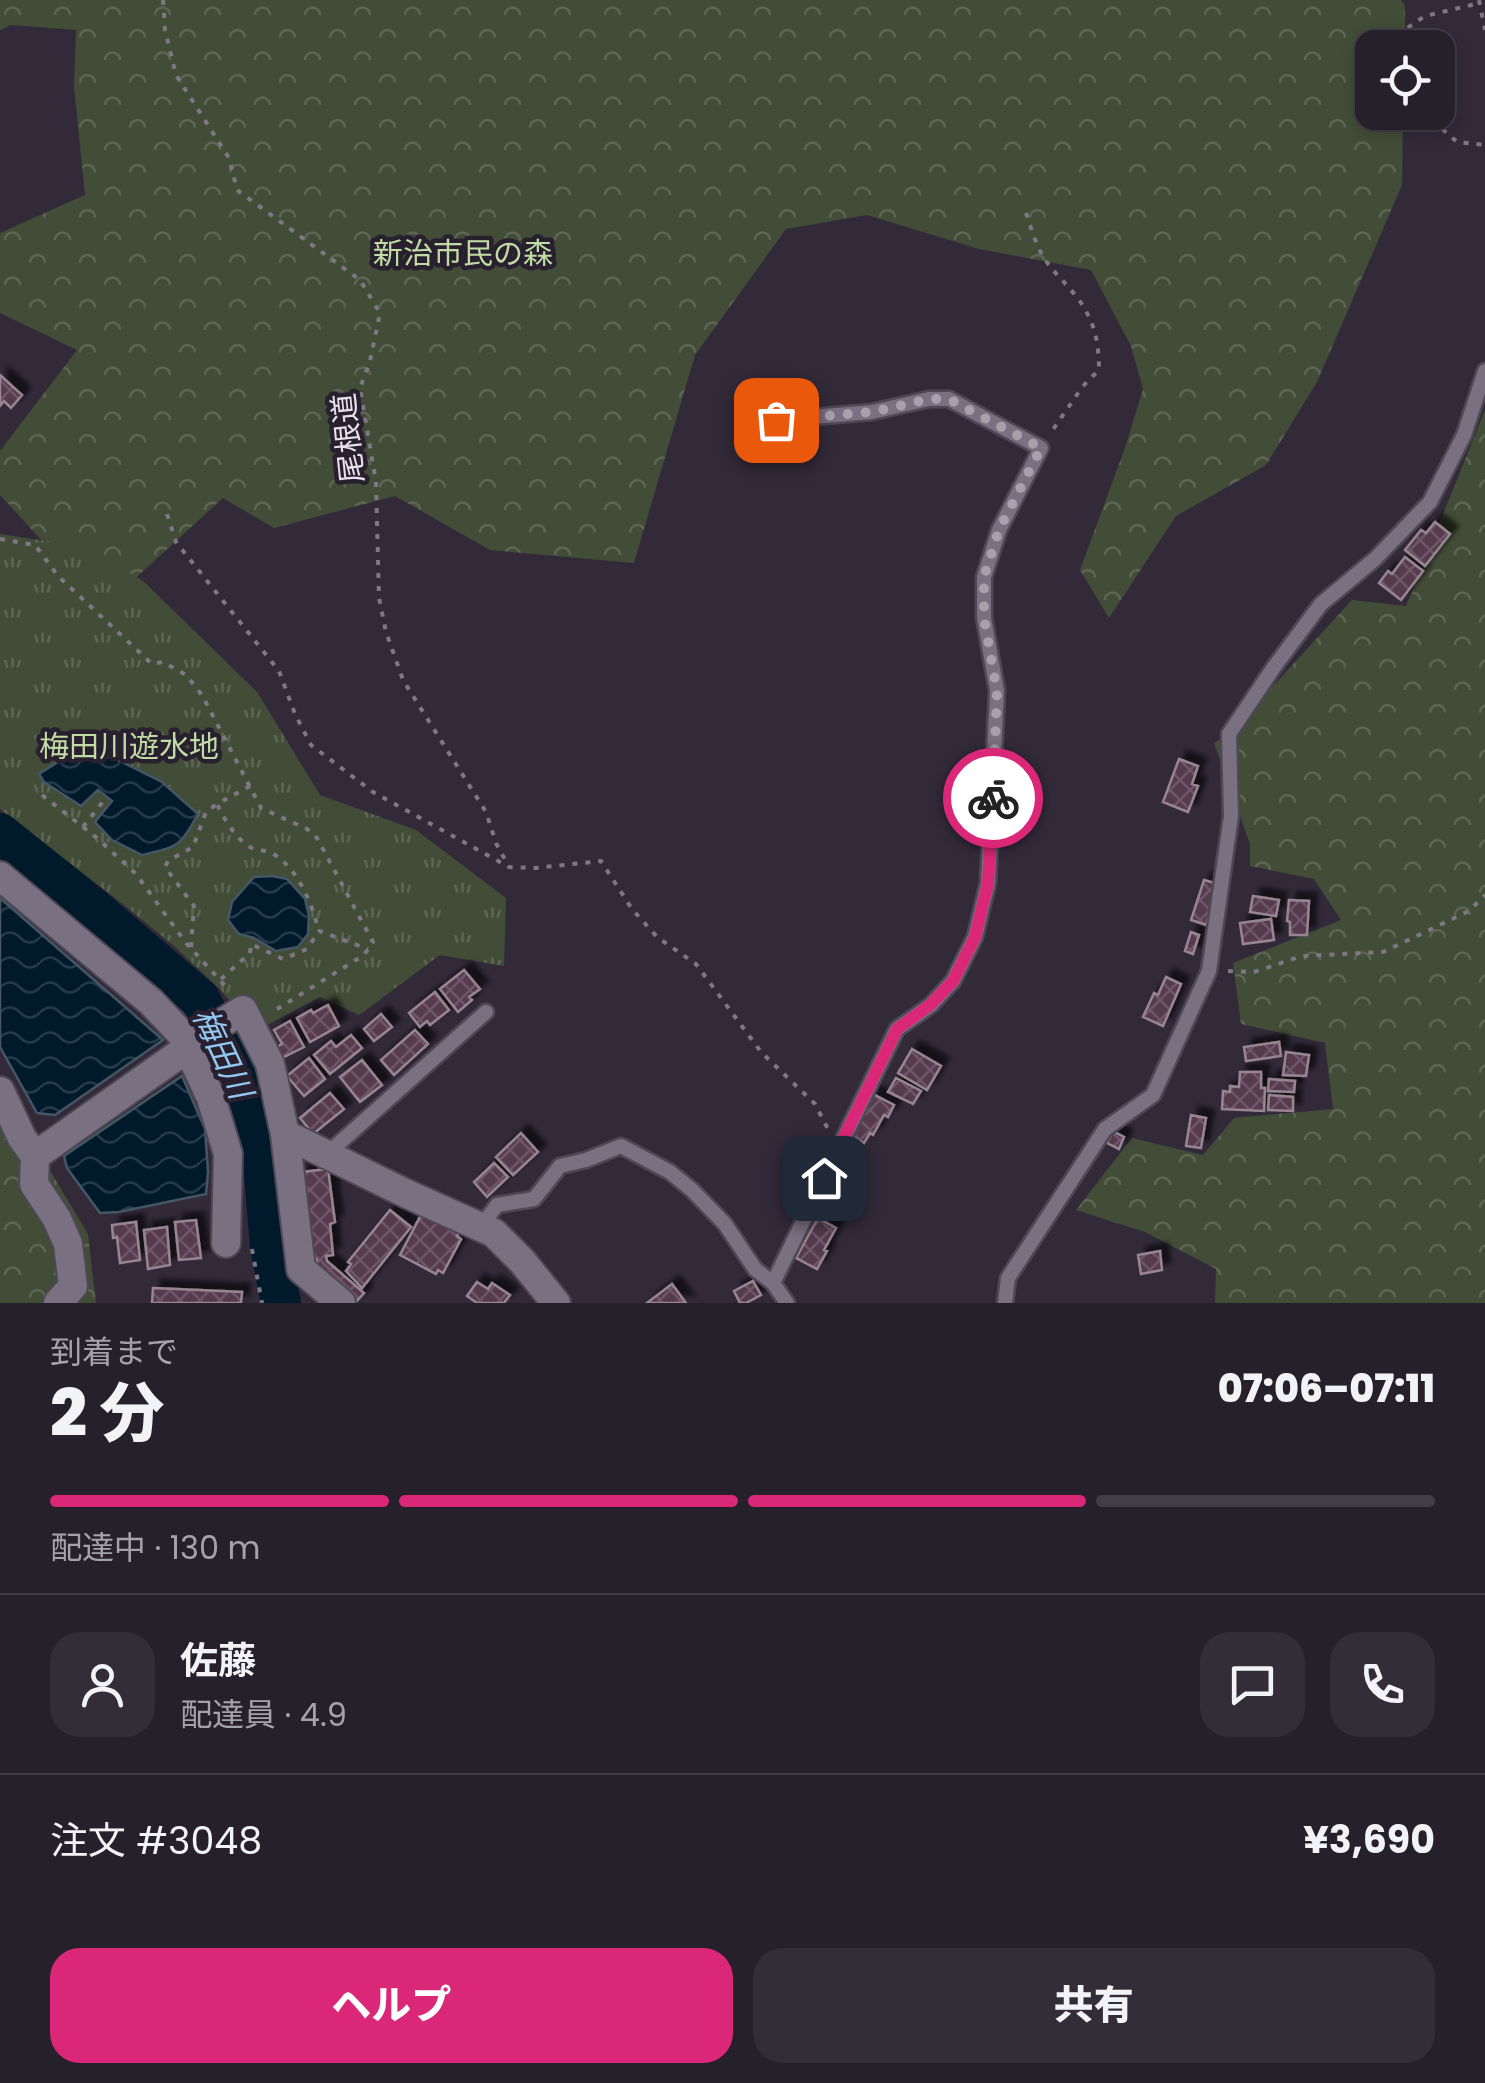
<!DOCTYPE html>
<html lang="ja">
<meta charset="utf-8">
<style>
:root{--surface:#26202b;--page:#322d37;--text:#f1f3f6;--muted:#a4a3a9;--line:#423e47;--accent:#db2777}
body{margin:0;font-family:Poppins,"Noto Sans JP",sans-serif;background:var(--page);color:var(--text);height:100vh;display:flex;flex-direction:column;font-size:38px;white-space:nowrap}
*{box-sizing:border-box;margin:0}
p{font-size:32px;color:var(--muted)}
.icon{flex:none;width:55px;height:55px;fill:none;stroke:currentColor;stroke-width:2;stroke-linecap:round;stroke-linejoin:round}
.map{position:relative;height:1303px;overflow:hidden}
.side{display:flex;flex-direction:column;background:var(--surface);flex:1}
.side>*{flex:none}
.tools{position:absolute;left:1355px;top:30px;display:grid;gap:20px}
.tools a{display:grid;place-items:center;width:100px;height:100px;border-radius:20px;background:var(--surface);box-shadow:0 5px 15px #0003,0 0 0 2px var(--line);font-size:50px}
.pin{position:absolute;display:grid;place-items:center;width:85px;height:85px;color:#fff;margin:-42px;border-radius:20px;box-shadow:0 5px 15px #0006}
.courier{position:absolute;display:grid;place-items:center;width:100px;height:100px;margin:-50px;border:8px solid #db2777;border-radius:50%;background:#fff;color:#222;box-shadow:0 2px 12px #0007}
.overview em{font-style:normal;font-weight:800}
.overview div{display:flex;flex-direction:column-reverse}
.overview{display:flex;align-items:center;justify-content:space-between;height:170px;padding:0 50px}
h1{font-size:65px;font-weight:800;line-height:75px}
.bar{display:grid;grid-template-columns:repeat(4,1fr);gap:15px 10px;align-content:center;height:120px;padding:0 50px}
.bar i{height:12px;border-radius:8px;background:var(--line)}
.bar .on{background:var(--accent)}
.bar p{grid-column:span 4}
.line{display:flex;align-items:center;gap:25px;padding:0 50px;border-top:2px solid var(--line)}
.line div{flex:1}
.round{display:grid;place-items:center;flex:none;width:105px;height:105px;border-radius:30px;background:var(--page)}
.action{display:flex;gap:20px;margin-top:auto;padding:20px 50px}
.action a{flex:1;height:115px;border-radius:30px;background:var(--accent);color:#fff;font-size:40px;font-weight:800;line-height:115px;text-align:center}
.action a+a{background:var(--page);color:var(--text)}
.map>svg:first-child{display:block}
.forest{fill:url(#forest-crowns)}
.park{fill:url(#park-tufts)}
.water{fill:url(#water-waves);stroke:#455665;stroke-width:2.5}
.lines{fill:none;stroke-linecap:round;stroke-linejoin:round}
.river{stroke:#001a2c;stroke-width:40}
.building{fill:url(#building-cross-hatch);stroke:#978591;stroke-width:2.5;filter:url(#shadow)}
.service-casing{stroke:#4e4855;stroke-width:19}
.minor-casing{stroke:#4e4855;stroke-width:32}
.path{stroke:#7e7884;stroke-width:4;stroke-dasharray:5 8;stroke-linecap:butt}
.service{stroke:#797081;stroke-width:14}
.minor{stroke:#797081;stroke-width:28}
.done{stroke:#a7a1ac;stroke-width:10;stroke-dasharray:0 18}
.route{stroke:#db2777;stroke-width:12}
.labels{text-anchor:middle;dominant-baseline:central;stroke-width:9;stroke-linejoin:round;paint-order:stroke}
.park-label{font-size:30px;fill:#c0dba3;stroke:#28202e}
.street-label{font-size:30px;fill:#e6e1ea;stroke:#28202e}
.water-label{font-size:32px;font-style:italic;fill:#92c8f0;stroke:#28202e}
</style>
<div class="map">
<svg width="1485" height="1303" viewBox="0 0 1485 1303">
<defs>
<pattern id="forest-crowns" width="20" height="18" patternUnits="userSpaceOnUse" patternTransform="scale(2.5)"><rect width="20" height="18" fill="#424d37"/><path d="M2 6a3 3 0 1 1 6 0M12 15a3 3 0 1 1 6 0" fill="none" stroke="#5d6654"/></pattern>
<pattern id="park-tufts" width="24" height="20" patternUnits="userSpaceOnUse" patternTransform="scale(2.5)"><rect width="24" height="20" fill="#424d37"/><path d="M3 7l-1-3M5 7V3M7 7l1-3M15 17l-1-3M17 17v-4M19 17l1-3" fill="none" stroke="#5d6654"/></pattern>
<pattern id="water-waves" width="16" height="10" patternUnits="userSpaceOnUse" patternTransform="scale(2.5)"><rect width="16" height="10" fill="#001a2c"/><path d="M0 5q4-4 8 0t8 0" fill="none" stroke="#253b4b"/></pattern>
<pattern id="building-cross-hatch" width="8" height="8" patternUnits="userSpaceOnUse" patternTransform="scale(2.5)"><rect width="8" height="8" fill="#563a4e"/><path d="M0 0l8 8M0 8l8-8" fill="none" stroke="#6e5668"/></pattern>
<filter id="shadow"><feDropShadow dx="8" dy="-8" stdDeviation="2.5" flood-color="#0009"/></filter>
</defs>
<rect width="100%" height="100%" fill="#322a39"/>
<path class="forest" d="M0,0h1401l4,6v41l-33,1v64l31,1 -1,72 -85,197 -51,83 -90,51 -67,102 -29,-48 46,-125 17,-56 -12,-43 -40,-76 -112,-21 -112,-34 -81,14 -91,126 -61,208 -144,-13 -95,-54 -121,32 -51,-30 -106,97 -51,-28 -66,-72v-44l77,-101 -77,-37v-80l85,-38 -11,-109 2,-56 -65,-5 -11,5z
M1485,410v893h-270l1,-34 -71,-37 -69,-22 56,-72 71,17 31,-37 99,-9 -8,-66 -84,-19 -8,-61 108,-43 -27,-41 -64,-13v-22l-36,-101 15,-9 123,-134 54,6z
M0,1087l88,147 8,69h-96z"/>
<path class="park" d="M0,534l90,14 53,33 114,111 63,103 96,35 90,68 -2,68 -64,-11 -81,60 -39,-18 -66,35 -34,-43 -46,-43 -50,-41 -124,-96z"/>
<path class="water" d="M72,753l42,5 48,24 36,32c-19,34 -19,32 -56,41l-30,-15 -17,-18 17,-21 -14,-11 -17,16 -37,-24 -5,-8z
M272,876l15,3 18,20 4,17 -1,18 -10,13 -22,4 -22,-13 -15,-4 -11,-14 4,-18 22,-25z
M0,898l163,142 -108,75 -18,-2 -37,-66z
M182,1076l23,53 3,43 -2,22 -87,18 -19,1 -33,-45 -3,-12z"/>
<g class="lines">
<path class="river" d="M0,833l90,72 110,94 36,67 26,84 8,96 11,57"/>
</g>
<path class="building" d="M0,375l22,20 -11,13 -7,-7 -4,5z
M1435,522l15,12 -25,32 -20,-16 16,-20 5,3z
M1405,557l18,14 -22,29 -22,-17 9,-12 4,3z
M1179,759l19,7 -6,18 6,2 -10,26 -25,-10z
M1204,880l14,4 -12,41 -15,-5z
M1253,896l26,4 -3,16 -26,-4z
M1289,900l20,1 -2,34h-17v-13l-3,-1z
M1271,919l3,21 -31,4 -3,-21z
M1191,932l8,3 -6,19 -8,-3z
M464,970l16,19 -11,8 3,3 -14,12 -18,-23z
M1166,977l15,7 -18,42 -20,-9 11,-24 4,2z
M435,992l14,18 -19,15 -3,-4 -7,6 -11,-14z
M328,1005l11,21 -29,16 -13,-24 14,-8 2,3z
M381,1014l11,13 -18,14 -10,-12z
M290,1021l14,26 -24,12 -5,-11 7,-4 -8,-14z
M415,1030l13,14 -34,31 -13,-15z
M351,1035l11,13 -32,26 -16,-19 17,-14 5,6z
M1279,1042l2,14 -35,5 -2,-14z
M912,1049l29,17 -14,24 -29,-17z
M1286,1052l23,3 -3,21 -23,-1z
M309,1058l16,21 -21,17 -17,-20z
M362,1060l20,25 -22,17 -20,-25z
M1240,1072h21v16h4l-1,23 -42,-2 1,-18 7,1v-6l9,1z
M896,1078l25,13 -8,13 -25,-12z
M1269,1079l26,2 -1,11 -26,-1z
M330,1093l14,16 -31,25 -13,-16z
M873,1094l21,11 -6,12 -4,-2 -11,20 -3,-2 -6,10 -13,-7z
M1269,1095l24,2v14l-25,-1z
M1191,1115l15,3 -5,30 -15,-2z
M1113,1131l11,6 -5,12 -12,-6z
M521,1133l17,19 -25,23 -17,-18z
M494,1163l14,14 -21,20 -13,-15z
M328,1169l7,53 -5,2 3,31 -7,1 1,5 37,32 -9,10 -42,-37 4,-5 -1,-2h-11l-4,-87z
M839,1173l16,9 -7,13 -5,-3 -13,21 -10,-5 5,-10 4,2 5,-10 -4,-2z
M390,1210l21,17 -49,61 -16,-17 5,-7 -3,-2z
M422,1213l37,20 -2,3 4,3 -18,34 -5,-3 -2,4 -36,-19z
M818,1218l18,10 -12,22 3,1 -10,18 -21,-11z
M196,1220l5,38 -22,2 -4,-38z
M136,1222l4,38 -20,3 -3,-26 -4,1 -1,-13z
M167,1227l3,38 -22,4 -4,-39z
M1160,1251l2,19 -21,4 -3,-19z
M753,1281l8,14 -15,8h-6l-6,-12z
M477,1282l11,7 4,-6 18,12 -6,8h-27l-10,-7z
M672,1284l14,19h-39z
M153,1288l89,4 -1,11h-89z"/>
<g class="lines">
<defs>
<path id="service" d="M327,1154l159,-142
M481,1227l16,-22 37,-6 26,-33 26,-6 35,-14 49,26 22,18 33,34 30,45 18,14 14,20
M773,1283l124,-254 34,-24 22,-24 22,-44 13,-54 9,-192 -13,-73v-41l15,-47 42,-82 -92,-49h-20l-57,13 -96,8
M1005,1303l3,-25 97,-149 48,-34 56,-124 22,-155 -2,-82 45,-67 47,-63 54,-45 55,-57 34,-67 21,-64"/>
<path id="minor" d="M0,876l151,126 41,43 4,-6 47,-29 27,54 15,70 120,59 89,40 28,28 34,42
M188,1048l23,50 17,56 -2,89
M0,1091l22,47 13,18
M285,1134l16,135 40,34
M58,1303l15,-17 -5,-42 -11,-25 -23,-35 1,-28 157,-111"/>
</defs>
<use href="#service" class="service-casing"/>
<use href="#minor" class="minor-casing"/>
<path class="path" d="M163,0l2,30 11,45 53,83 8,32 123,90 20,33 -10,48 -10,27 16,94 3,116 7,34 17,48 83,132 10,31 13,24
M1479,0l6,30
M1398,48l-1,-13 28,-19 55,-13
M1423,112l34,30 28,3
M1026,213c5,15 10,32 18,45 9,14 21,24 31,37 19,23 24,46 24,75l-16,16 -31,45
M167,514l9,28 103,129 16,43 16,31 62,47 136,75 27,1 65,-7 31,48 25,28 39,27 65,88 54,52 13,25
M0,539l35,6 23,31 94,88 11,-2 23,13 16,20 59,113 46,21 10,9 56,104 -9,13 -90,56
M250,786l-33,18c7,15 20,37 35,44 8,3 17,2 23,7 25,17 36,48 44,76
M42,795l55,43 39,36 50,69 43,47
M83,827l22,-28
M191,947l3,-41 -29,-39 3,-6 25,-14 13,-35 11,-8
M1228,971l26,1 48,-16 81,-4 86,-41 16,-16
M221,979l29,-26 1,-9 32,15 24,-10 12,-18 49,18
M252,1249l10,54"/>
<use href="#service" class="service"/>
<use href="#minor" class="minor"/>
</g>
<g class="lines">
<path class="done" d="M776,420l96,-8 58,-13h19l92,49 -42,82 -15,47v41l13,73 -4,107"/>
<path class="route" d="M824,1178l73,-149 33,-24 23,-24 22,-44 13,-54 5,-85"/>
</g>
<g class="labels">
<g class="park-label">
<text x="463" y="253">新治市民の森</text>
<text x="129" y="746">梅田川遊水地</text>
</g>
<g class="street-label">
<text transform="translate(348 438) rotate(-96)">尾根道</text>
</g>
<g class="water-label">
<text transform="translate(223 1053) rotate(65)">梅田川</text>
</g>
</g>
</svg>
<div class="tools">
<a><svg class="icon" aria-label="locate" viewBox="0 0 24 24"><circle cx="12" cy="12" r="6"/><path d="M12 2v4M12 18v4M2 12h4M18 12h4"/></svg></a>
</div>
<div class="pin" style="left:776px;top:420px;background:#ea580c"><svg class="icon" aria-label="bag" viewBox="0 0 24 24"><path d="M5 8h14l-1 12H6zM9 8a3 3 0 0 1 6 0"/></svg></div>
<div class="pin" style="left:824px;top:1178px;background:#1f2937"><svg class="icon" aria-label="home" viewBox="0 0 24 24"><path d="M3 11l9-7 9 7M6 9v11h12V9"/></svg></div>
<div class="courier" style="left:993px;top:798px"><svg class="icon" aria-label="bike" viewBox="0 0 24 24"><circle cx="6" cy="16" r="4"/><circle cx="18" cy="16" r="4"/><path d="M6 16l4-8h5l3 8M10 8l3 8H6M13 5h3"/></svg></div>
</div>
<section class="side">
<div class="overview"><div><h1>2 分</h1><p>到着まで</p></div><em>07:06–07:11</em></div>
<div class="bar"><i class="on"></i><i class="on"></i><i class="on"></i><i></i><p>配達中 · 130 m</p></div>
<div class="line" style="height:180px"><a class="round"><svg class="icon" aria-label="person" viewBox="0 0 24 24"><circle cx="12" cy="8" r="4"/><path d="M4 21q1-7 8-7t8 7"/></svg></a><div><b>佐藤</b><p>配達員 · 4.9</p></div><a class="round"><svg class="icon" aria-label="chat" viewBox="0 0 24 24"><path d="M4 5h16v11H9l-5 4z"/></svg></a><a class="round"><svg class="icon" aria-label="phone" viewBox="0 0 24 24"><path d="M5 4h4l2 5-3 2q2 4 5 5l2-3 5 2v4C11 20 4 13 5 4z"/></svg></a></div>
<div class="line" style="height:130px"><div>注文 #3048</div><b>¥3,690</b></div>
<div class="action"><a>ヘルプ</a><a>共有</a></div>
</section>
